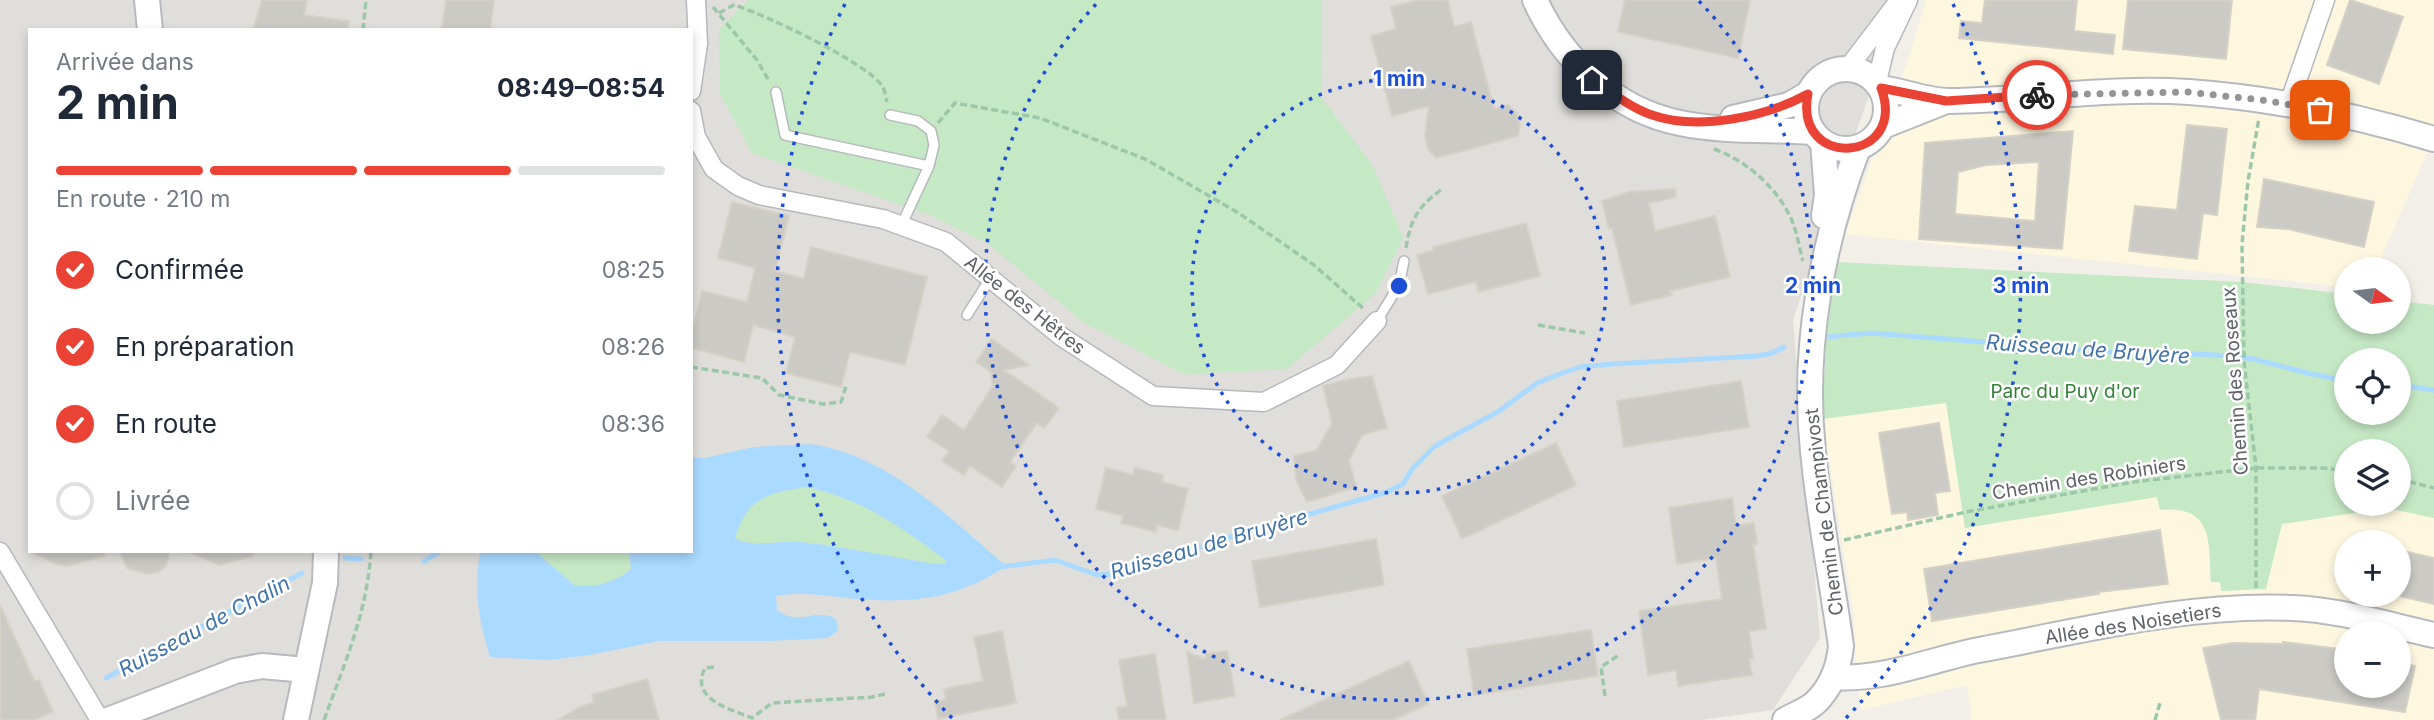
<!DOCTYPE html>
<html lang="fr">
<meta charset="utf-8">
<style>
:root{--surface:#fff;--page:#f6f6f7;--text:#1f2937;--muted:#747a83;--line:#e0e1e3;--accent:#ea4335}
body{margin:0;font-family:Inter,sans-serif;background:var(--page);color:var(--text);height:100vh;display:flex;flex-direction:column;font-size:26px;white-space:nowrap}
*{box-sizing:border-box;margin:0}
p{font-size:23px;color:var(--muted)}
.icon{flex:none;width:38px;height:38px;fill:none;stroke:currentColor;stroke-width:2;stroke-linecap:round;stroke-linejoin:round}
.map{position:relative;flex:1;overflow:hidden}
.drawer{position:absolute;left:28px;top:28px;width:665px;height:525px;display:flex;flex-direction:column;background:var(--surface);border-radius:0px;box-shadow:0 4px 10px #0003}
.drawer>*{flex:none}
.needle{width:46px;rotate:104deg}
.controls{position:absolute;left:2334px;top:257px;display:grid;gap:14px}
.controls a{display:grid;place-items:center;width:77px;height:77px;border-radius:50%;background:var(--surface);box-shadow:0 4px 10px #0003;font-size:35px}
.pin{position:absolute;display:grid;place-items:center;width:60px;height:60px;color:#fff;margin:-30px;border-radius:14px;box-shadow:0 4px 10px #0006}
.courier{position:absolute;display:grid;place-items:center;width:70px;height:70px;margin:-35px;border:5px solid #ea4335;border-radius:50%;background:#fff;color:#222;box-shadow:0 2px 9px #0007}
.head em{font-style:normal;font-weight:700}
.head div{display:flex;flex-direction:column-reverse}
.head{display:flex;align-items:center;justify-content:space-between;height:119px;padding:0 28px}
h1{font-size:46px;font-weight:700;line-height:52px}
.bar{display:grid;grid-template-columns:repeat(4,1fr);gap:10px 7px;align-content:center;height:84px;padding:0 28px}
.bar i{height:9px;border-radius:5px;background:var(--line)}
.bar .current{background:var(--accent)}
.bar p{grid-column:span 4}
ol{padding:0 28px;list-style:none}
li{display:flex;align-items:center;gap:21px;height:77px}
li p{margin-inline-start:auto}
li .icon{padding:7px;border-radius:50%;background:var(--accent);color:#fff;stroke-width:4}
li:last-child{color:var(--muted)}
li i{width:38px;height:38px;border:4px solid var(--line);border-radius:50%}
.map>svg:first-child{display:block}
.commercial{fill:#fef7e0;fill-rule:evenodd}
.industrial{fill:#e0deda;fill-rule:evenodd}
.green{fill:#c5e8c5;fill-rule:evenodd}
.water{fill:#aadaff;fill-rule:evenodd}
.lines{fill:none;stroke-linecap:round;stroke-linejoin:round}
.stream{stroke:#aadaff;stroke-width:5}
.building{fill:#cccac5;stroke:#d6d1c6;stroke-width:2;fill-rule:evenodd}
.lane-casing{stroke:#b5b8bc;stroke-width:12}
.street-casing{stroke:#b5b8bc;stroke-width:21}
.secondary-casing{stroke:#b6babf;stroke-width:28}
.path{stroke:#9cc7a9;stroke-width:3.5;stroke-dasharray:7 3.5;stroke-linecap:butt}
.lane{stroke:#fff;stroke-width:9}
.street{stroke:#fff;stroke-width:18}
.secondary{stroke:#fff;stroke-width:24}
.done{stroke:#929495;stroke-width:7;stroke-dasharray:0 12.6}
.route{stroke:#ea4335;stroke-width:9}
.ring{fill:none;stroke:#1d4ed8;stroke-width:3.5;stroke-dasharray:3.5 7}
.labels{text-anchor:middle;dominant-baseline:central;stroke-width:5;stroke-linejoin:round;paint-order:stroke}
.street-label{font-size:19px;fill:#5f6368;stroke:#fff}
.park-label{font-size:19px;fill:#348238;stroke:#fff}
.water-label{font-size:21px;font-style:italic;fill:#4174aa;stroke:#fff}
.centre{fill:#1d4ed8;stroke:#fff;stroke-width:3.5}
.ring-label{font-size:21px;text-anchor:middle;font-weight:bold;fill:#1d4ed8;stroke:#fff;stroke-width:5;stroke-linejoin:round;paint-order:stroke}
</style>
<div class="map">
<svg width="2434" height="720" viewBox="0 0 2434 720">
<rect width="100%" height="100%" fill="#f1efe8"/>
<path class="commercial" d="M1926,0h508v154l-7,-1 -51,116 -29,1v17l-502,-53 63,-174z
M1946,403l19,125 192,-31 3,13 17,-1 15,3 10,10 7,15 2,45 55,7 16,-65 105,-16 47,10v202h-462l-5,-35 -106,25 -6,-50 -1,-44 -32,-197zM2347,542h52v53h-52zM2347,634h52v52h-52z"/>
<path class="industrial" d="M0,0h1903l-71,200 -39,120 27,318 -47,72 -72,10h-1701zM30,30h661v521h-661z"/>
<path class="green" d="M749,0h573l-1,97 52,69 30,72 -27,55 -89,76 -104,5 -100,-52 -96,-79 -55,-27 -180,-63 -32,-59 -1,-65z
M1837,262l404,20 106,12v28h52v-21l35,4v213l-47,-10 -105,16 -16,65 -45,2 -1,-9h-9c-2,-41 2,-77 -51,-72l-3,-13 -192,31 -19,-125 -124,16 5,-91zM2347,360h52v53h-52zM2347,452h52v52h-52z
M807,487c59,13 91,39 139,73l-1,3 -9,1c-45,-7 -91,-17 -136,-22 -24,-2 -42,6 -66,-3 3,-7 4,-15 7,-22 12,-22 43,-27 66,-30z
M535,551h94l2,18c-14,13 -39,20 -57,16z"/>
<path class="water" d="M811,444c78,12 138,73 195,122 -51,35 -100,38 -160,32 -23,-3 -46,-7 -70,-2l1,14c21,17 40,-3 59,9l2,12 -10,7 -58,3h-111l-69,14 -41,5 -59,-3c-12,-40 -16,-64 -10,-106h55l39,34c18,4 43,-3 57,-16l-2,-18h62v-94l13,1 50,-11zM807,487c58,13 91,39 139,73l-1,3 -9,1c-45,-7 -91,-17 -136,-22 -23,-2 -43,6 -65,-3 11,-41 32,-46 72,-52z"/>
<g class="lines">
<path class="stream" d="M1826,337l45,-4 277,22 51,-1 32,2 23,3 53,14 40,8
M2399,385l35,5
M345,558l16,1
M424,561l17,-10
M1000,567l55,-7 42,15 16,-1 28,-11 23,-1 55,-22 168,-48 16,-8 10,-16 22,-22 64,-35 38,-28 20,-8 23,-8 32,-3 145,-8 15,-3 12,-6
M106,678l196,-105"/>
</g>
<path class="building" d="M262,0h45l-3,15 45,6 -1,9h-95z
M446,0h48l-4,30h-48z
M1418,0h30l6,27 17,-5 23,87 14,-4 8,7 4,14 -2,10 -82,22 -8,-9 -3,-13 4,-30 -37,10 -21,-80 25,-7 -5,-22z
M1625,0h125l-12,58 -120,-26z
M1985,0h92l-3,31 41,4 -2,19 -154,-16 2,-17 21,2z
M2128,0h104l-6,59 -103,-10z
M2350,0l53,17 -24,67 -52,-19z
M2187,125l40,4 -10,86 -14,-2 -6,46 -68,-8 6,-45 42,4z
M2073,131l-11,118 -143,-10 6,-96zM2039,162l-4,59 -80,-7 3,-42 28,-7z
M2264,179l110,23 -10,45 -76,-18 -31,-2z
M1675,189l1,8 -27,6 6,28 60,-15 15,61 -60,14 2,4 -41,10 -19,-77 -3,1 -7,-28 27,-9z
M732,202l57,14 -14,55 29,8 7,-32 116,30 -22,88 -55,-13 -9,35 -55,-14 9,-36 -42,-12 -9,37 -53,-14v-9l11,-48 45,11 8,-34 -37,-10z
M1526,223l14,53 -62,16 -2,-10 -48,12 -11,-39 17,-5 -1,-3z
M992,339l37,26 -25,5 55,38 -15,20 -7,-5 -27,39 6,4 -14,21 -32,-21 -6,9 -22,-14 7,-10 -22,-14 15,-22 22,15 29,-44 -2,-14 -15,-10z
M1372,376l15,52 -25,7 -13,25 7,27 -49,15 -11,-22 -2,-24 23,-6 15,-27 -9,-37 26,-7z
M1741,381l8,46 -125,20 -7,-46z
M1939,423l11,68 -15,2 3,22 -30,5 -1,-8 -15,2 -13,-81z
M1556,443l20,42 -114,54 -20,-43z
M1106,468l27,7 2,-7 28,7 -1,7 26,7 -10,41 -21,-5 -1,7 -35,-9 2,-7 -27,-7z
M1732,498l4,28 18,-3 3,21h-4l13,85 -17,2 4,28h-4l3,16 -74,11 -2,-16 -28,5 -9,-64 83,-12 -6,-41 -39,6 -8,-56z
M2160,530l8,54 -69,8v2l-167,27 -8,-52z
M1376,539l8,46 -124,22 -8,-46z
M2399,550l35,8v46l-35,-8z
M30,551h73l1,5 -37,10 -11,-2z
M119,551h50l-1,9 -3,7 -7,5 -11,2 -20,-6z
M187,551h66v5l-34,9z
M0,605l35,77 4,-2 14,32 -19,8h-34z
M1591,630l7,46 -124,19 -7,-46z
M1002,631l14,72 -78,16 -3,-18 11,-1 -2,-11 39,-8 -9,-44z
M2283,642l57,7 -2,12 9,2v23h52v-24l16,4 -10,46 -146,-23 -4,31h-34l-18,-72 30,-5 50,1z
M1227,651l8,45 -41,7 -7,-51 18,7 2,-5z
M1155,654l11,66h-47l-2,-12 10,-2 -8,-46z
M1409,661l19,43 -35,16h-113z
M647,679l12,41h-101l22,-13 14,-5 -2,-7z"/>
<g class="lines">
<defs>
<path id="lane" d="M776,92l9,43 144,31 -28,60
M890,115l28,6 13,10 3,14 -5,21
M967,315l23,-36
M1377,321l22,-36 5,-24"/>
<path id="street" d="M1848,68l47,-62
M1877,82l8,-34 23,-48
M691,91l7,-47 -2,-44
M2289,104l36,-104
M691,111l5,26 18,32 24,17 21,9 124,24 63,23 116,95 91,59 111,6 73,-37 40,-44
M0,552l100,168"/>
<path id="secondary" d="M147,0l3,30
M1535,0c27,59 79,110 145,123 43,9 89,6 133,9
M1806 109a40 40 0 1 1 80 0a40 40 0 1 1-80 0Z
M1881,88c22,3 46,13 68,13 80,-1 160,-14 240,-9 83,6 165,23 245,47
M1733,118l56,-13 19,-11
M1883,126l63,-25
M1823,142l4,53 -3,21
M1833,677c52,4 101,-19 151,-28 101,-19 206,-46 309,-41 48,2 95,17 141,27
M108,720l127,-49 27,-5 44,4
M296,720l29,-137 1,-32
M1785,720c9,-5 22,-10 30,-17 16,-15 24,-37 26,-57 -9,-65 -22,-130 -28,-195 -11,-102 9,-208 45,-303"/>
</defs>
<use href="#lane" class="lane-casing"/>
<use href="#street" class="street-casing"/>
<use href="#secondary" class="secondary-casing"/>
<path class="path" d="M713,7l44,53 12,21
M719,13l15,-8c30,9 134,58 149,82 2,4 3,11 4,15
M363,30l3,-30
M938,123l17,-20 85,15 105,41 92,53 77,53 51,45
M1714,149c33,12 62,38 77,69 6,14 8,29 12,43
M1406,248c4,-27 12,-42 35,-58
M1538,325l47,8
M691,367l71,11 17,17 44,9 18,-2 5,-16
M2399,479l35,9
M1844,540l122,-28 167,-30 123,-14h67l24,3
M2256,588v-120l-12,-107 -2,-117 6,-63 11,-63
M714,667l-9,1c-16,31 25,41 47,50l20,-15 100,-6 13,-3
M1605,696l-4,-29 18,-12
M324,720c21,-58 43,-107 47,-169
M2155,720l5,-17"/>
<use href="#lane" class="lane"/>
<use href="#street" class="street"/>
<use href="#secondary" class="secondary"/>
</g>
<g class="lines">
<path class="done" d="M2037,95l150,-3 75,8 58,10"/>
<path class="route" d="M1592,80c19,12 39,28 60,35 46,16 114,2 156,-21 -15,77 101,69 73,-6l65,13 91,-6"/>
</g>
<g class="ring">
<circle cx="1399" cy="286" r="207"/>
<path d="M1699 1A414 414 0 1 1 1099 1"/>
<path d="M952 718A622 622 0 0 1 845 4M1953 4A622 622 0 0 1 1846 718"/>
</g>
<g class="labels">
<g class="street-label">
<text transform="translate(1025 305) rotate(38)">Allée des Hêtres</text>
<text transform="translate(2235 381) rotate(-94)">Chemin des Roseaux</text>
<text transform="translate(2089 478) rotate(-9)">Chemin des Robiniers</text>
<text transform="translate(1824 512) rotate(-97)">Chemin de Champivost</text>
<text transform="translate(2133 624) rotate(-9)">Allée des Noisetiers</text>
</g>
<g class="park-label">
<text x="2065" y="391">Parc du Puy d'or</text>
</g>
<g class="water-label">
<text transform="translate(2088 349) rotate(4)">Ruisseau de Bruyère</text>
<text transform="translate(1209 544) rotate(-16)">Ruisseau de Bruyère</text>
<text transform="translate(204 626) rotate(-28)">Ruisseau de Chalin</text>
</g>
</g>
<circle cx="1399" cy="286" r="10" class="centre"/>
<g class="ring-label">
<text x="1399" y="86">1 min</text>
<text x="1813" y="293">2 min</text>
<text x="2021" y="293">3 min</text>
</g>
</svg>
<div class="controls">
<a><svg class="needle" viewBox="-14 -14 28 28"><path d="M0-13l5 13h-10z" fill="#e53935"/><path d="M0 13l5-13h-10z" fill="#747a83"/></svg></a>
<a><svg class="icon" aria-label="locate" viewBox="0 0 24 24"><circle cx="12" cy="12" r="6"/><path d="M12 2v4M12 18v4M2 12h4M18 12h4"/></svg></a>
<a><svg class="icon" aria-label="layers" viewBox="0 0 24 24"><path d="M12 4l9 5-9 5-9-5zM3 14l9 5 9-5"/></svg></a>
<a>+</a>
<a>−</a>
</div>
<div class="pin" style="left:2320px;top:110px;background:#ea580c"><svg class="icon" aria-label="bag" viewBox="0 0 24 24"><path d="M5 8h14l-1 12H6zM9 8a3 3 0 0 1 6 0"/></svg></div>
<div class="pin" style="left:1592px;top:80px;background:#1f2937"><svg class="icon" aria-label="home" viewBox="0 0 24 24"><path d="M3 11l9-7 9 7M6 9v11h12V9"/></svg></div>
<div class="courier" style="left:2037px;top:95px"><svg class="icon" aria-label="bike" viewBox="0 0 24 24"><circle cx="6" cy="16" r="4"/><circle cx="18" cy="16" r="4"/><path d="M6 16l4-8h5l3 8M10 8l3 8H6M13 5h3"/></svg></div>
<section class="drawer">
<div class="head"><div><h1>2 min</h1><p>Arrivée dans</p></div><em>08:49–08:54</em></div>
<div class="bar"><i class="current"></i><i class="current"></i><i class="current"></i><i></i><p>En route · 210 m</p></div>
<ol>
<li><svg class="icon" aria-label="check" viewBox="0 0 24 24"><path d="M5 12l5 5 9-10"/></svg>Confirmée<p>08:25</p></li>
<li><svg class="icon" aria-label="check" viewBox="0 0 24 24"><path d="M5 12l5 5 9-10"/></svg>En préparation<p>08:26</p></li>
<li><svg class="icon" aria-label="check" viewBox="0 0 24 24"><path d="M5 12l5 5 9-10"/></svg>En route<p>08:36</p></li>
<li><i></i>Livrée</li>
</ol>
</section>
</div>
